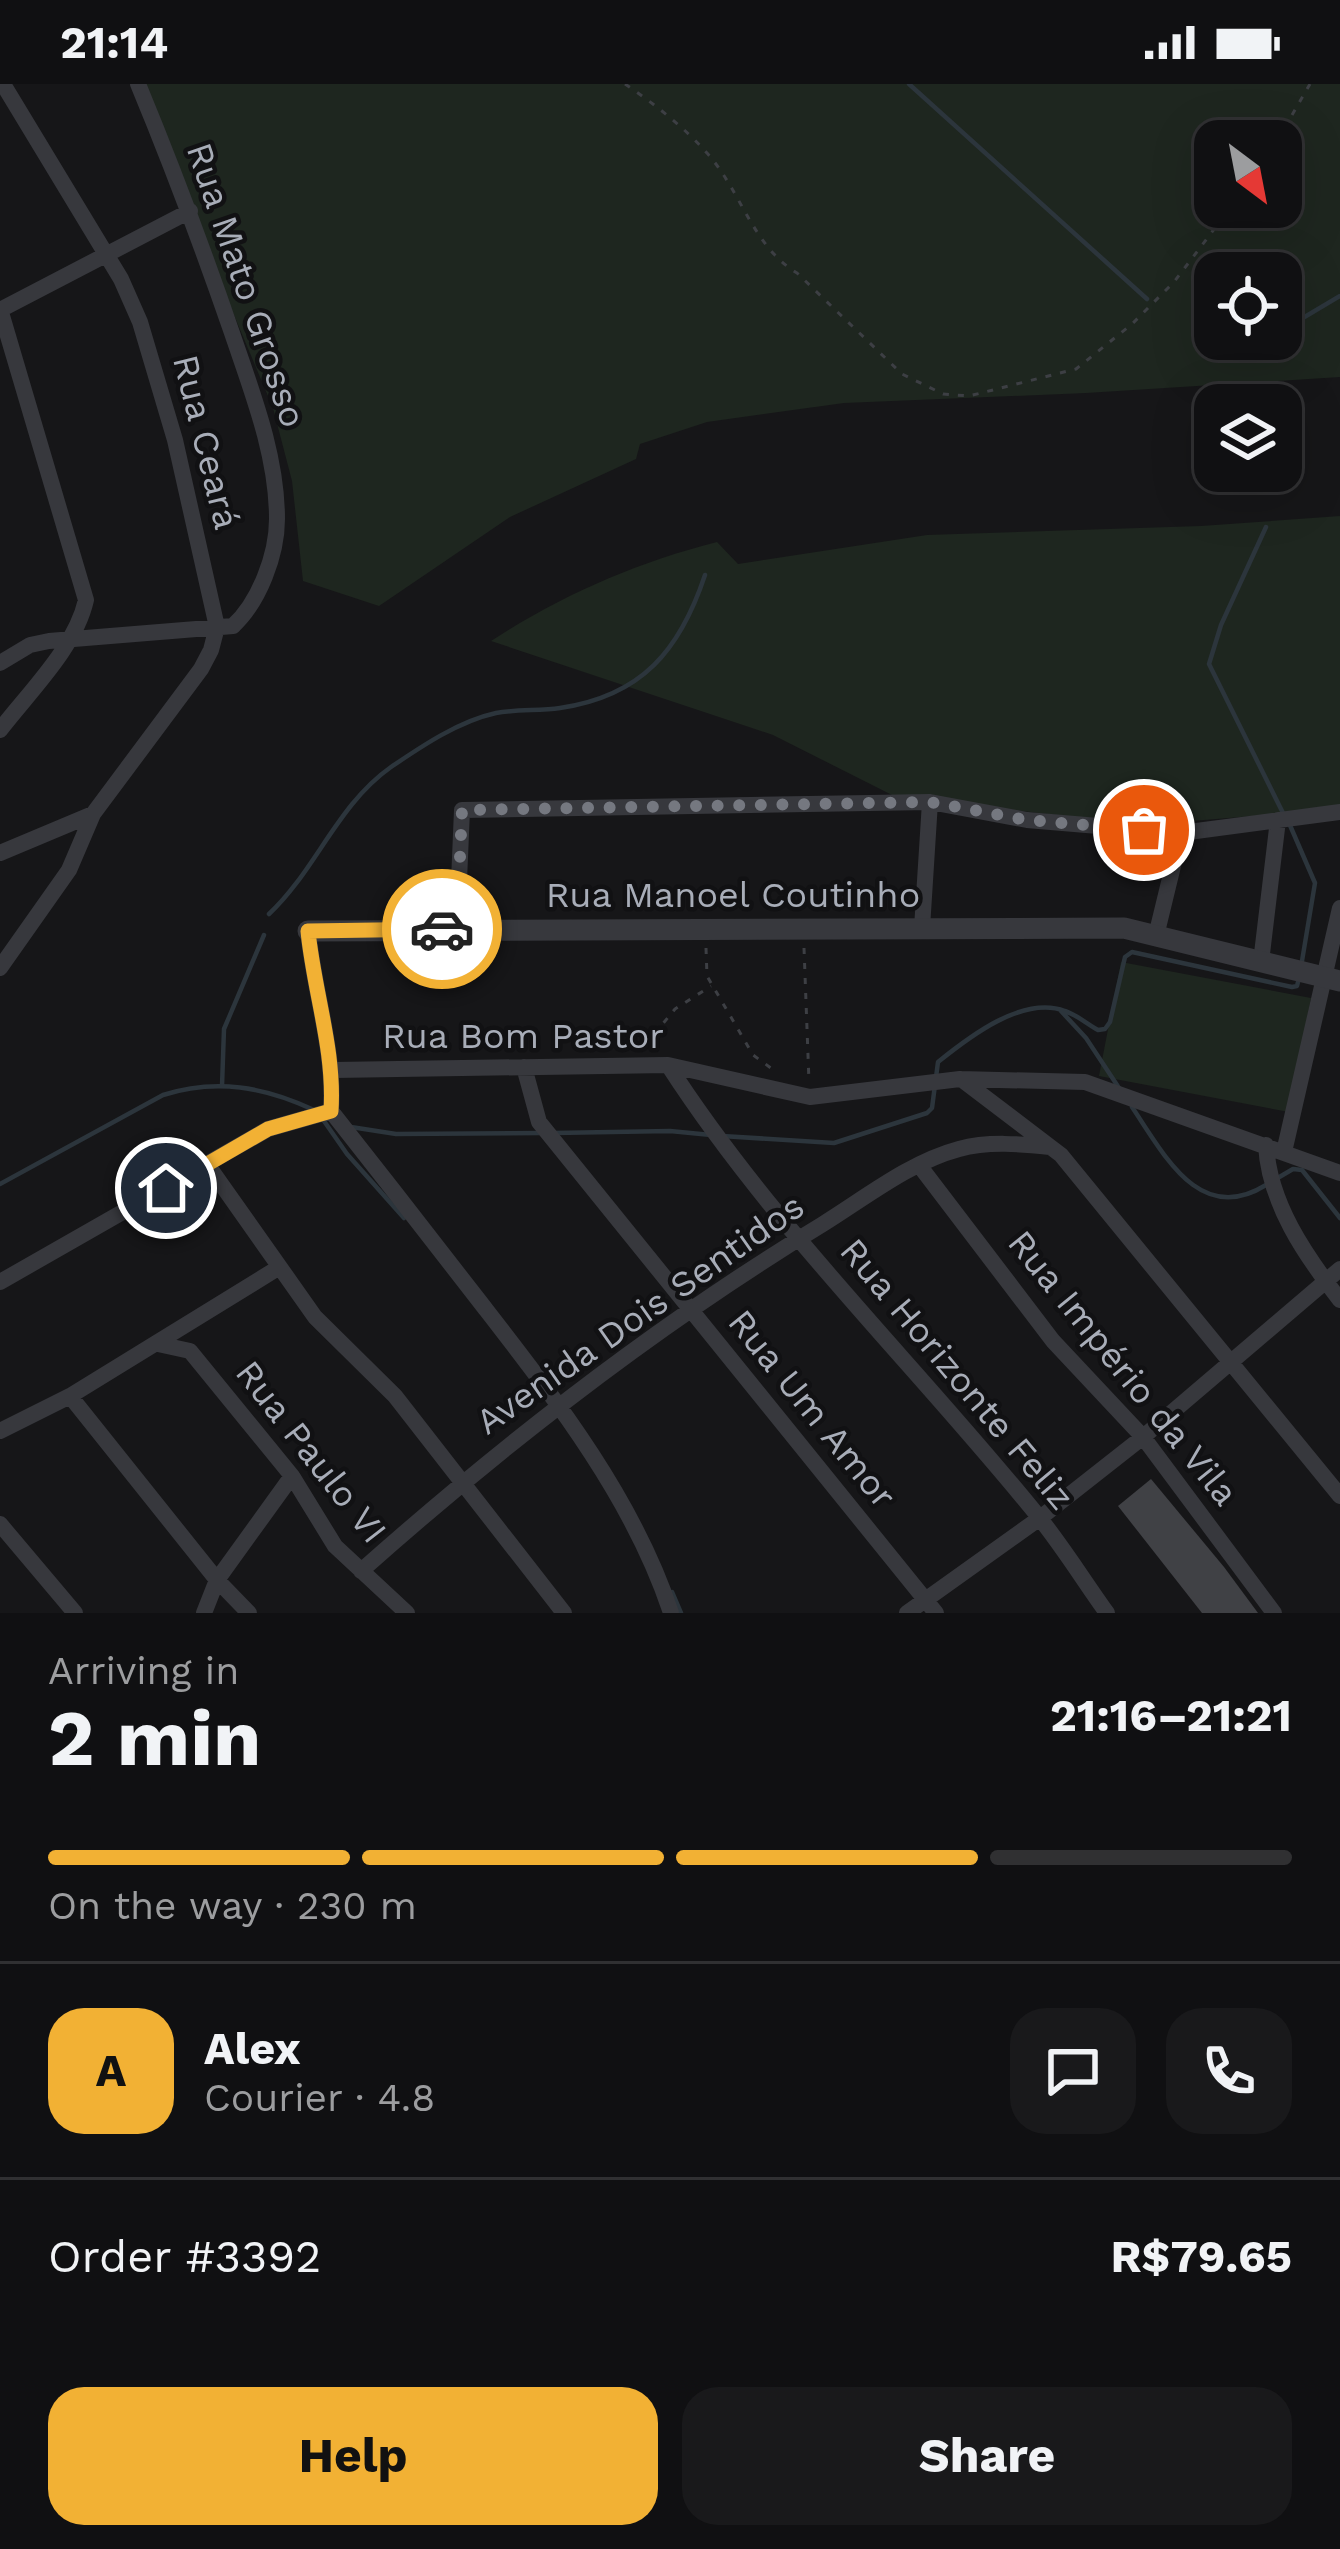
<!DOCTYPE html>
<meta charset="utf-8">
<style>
:root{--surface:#101012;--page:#19191b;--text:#f1f3f6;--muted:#9c9d9f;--line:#303032;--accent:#f2b134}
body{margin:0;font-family:"Work Sans",sans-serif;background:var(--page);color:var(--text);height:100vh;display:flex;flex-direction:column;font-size:45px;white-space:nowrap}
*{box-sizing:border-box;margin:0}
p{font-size:39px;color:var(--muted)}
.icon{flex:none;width:66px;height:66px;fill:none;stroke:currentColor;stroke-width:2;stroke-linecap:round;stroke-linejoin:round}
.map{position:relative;height:1529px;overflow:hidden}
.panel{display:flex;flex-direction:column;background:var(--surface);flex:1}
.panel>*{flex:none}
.needle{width:78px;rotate:148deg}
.buttons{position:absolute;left:1194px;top:36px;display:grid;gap:24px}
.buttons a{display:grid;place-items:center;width:108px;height:108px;border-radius:24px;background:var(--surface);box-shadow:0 12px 48px #0002,0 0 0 3px var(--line);font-size:60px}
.pin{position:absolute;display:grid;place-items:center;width:102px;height:102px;color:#fff;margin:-51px;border:6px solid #fff;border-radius:50%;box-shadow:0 3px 12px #0007}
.courier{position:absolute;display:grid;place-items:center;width:120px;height:120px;margin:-60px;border:9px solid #f2b134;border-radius:50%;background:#fff;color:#222;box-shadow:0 3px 15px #0007}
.head em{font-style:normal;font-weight:700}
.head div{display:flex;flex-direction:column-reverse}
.head{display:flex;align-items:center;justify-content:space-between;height:204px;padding:0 48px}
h1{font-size:78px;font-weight:700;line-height:90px}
.bar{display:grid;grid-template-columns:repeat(4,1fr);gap:18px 12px;align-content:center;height:144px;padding:0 48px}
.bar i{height:15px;border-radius:9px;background:var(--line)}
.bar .active{background:var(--accent)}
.bar p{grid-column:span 4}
.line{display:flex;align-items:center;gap:30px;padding:0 48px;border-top:3px solid var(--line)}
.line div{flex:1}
.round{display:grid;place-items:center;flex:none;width:126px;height:126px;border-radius:36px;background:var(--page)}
.cta{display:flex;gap:24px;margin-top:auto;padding:24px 48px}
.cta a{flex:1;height:138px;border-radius:36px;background:var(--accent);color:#111;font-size:48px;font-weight:700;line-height:138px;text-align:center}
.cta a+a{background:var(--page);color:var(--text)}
.status{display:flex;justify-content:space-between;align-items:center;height:84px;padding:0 60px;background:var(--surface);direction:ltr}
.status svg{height:33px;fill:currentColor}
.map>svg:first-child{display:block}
.green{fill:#1e261f;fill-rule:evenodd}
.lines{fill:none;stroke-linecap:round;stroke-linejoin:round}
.stream{stroke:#2c353c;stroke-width:4.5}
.building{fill:#404145}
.path{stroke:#3d3f44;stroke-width:3;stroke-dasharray:6 9;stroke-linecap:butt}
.minor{stroke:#37383d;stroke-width:16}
.tertiary{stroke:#37383d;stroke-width:21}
.done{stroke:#757880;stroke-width:12;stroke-dasharray:0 21.6}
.route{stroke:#f2b134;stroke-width:15}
.labels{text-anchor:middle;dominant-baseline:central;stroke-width:9;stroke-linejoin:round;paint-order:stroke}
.street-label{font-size:36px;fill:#a8adb8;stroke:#111113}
</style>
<div class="status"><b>21:14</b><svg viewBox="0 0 49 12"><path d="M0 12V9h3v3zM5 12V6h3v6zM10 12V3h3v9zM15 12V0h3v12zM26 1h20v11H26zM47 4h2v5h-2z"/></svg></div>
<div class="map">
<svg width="1340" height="1529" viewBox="0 0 1340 1529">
<rect width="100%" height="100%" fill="#161618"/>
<path class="green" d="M137,0h1203v293l-254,16 -242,10 -137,19 -67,22 -4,15 -126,58 -131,89 -76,-25 -11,-100 -19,-73zM1215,57h66v66h-66zM1215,189h66v66h-66z
M1340,432v293l-198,16 -248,-29 -121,-61 -282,-94c71,-46 144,-78 226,-99l21,22 189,-29 274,-9z
M1121,878l190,36 -22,114 -190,-36z"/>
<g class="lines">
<path class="stream" d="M909,0l238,215
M1281,247l59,-35
M1247,267l20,-12
M1266,443l-45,98 -12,39 74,149
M1289,739l26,60 -14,84
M269,830c47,-44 68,-109 122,-147 31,-21 68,-46 105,-54 21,-4 43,-2 64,-5 82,-12 120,-58 145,-133
M1061,927l25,27 33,50
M222,1002l2,-57 40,-94
M1132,1023c33,49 68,119 134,78
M324,1037l23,33 57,64
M351,1043l45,7 147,-1
M554,1049l116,-2 41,4
M722,1052l112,7 93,-30 5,-5 6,-46c31,-25 85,-67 127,-51 12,4 22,13 33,19l7,-1 5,-7 15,-65 7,-5 160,35 5,-1 2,-8
M1276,1095l17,-10 9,1 38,48
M0,1100l163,-89c53,-17 102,-8 151,15
M672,1508l9,21"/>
</g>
<path class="building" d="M1151,1395l73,88 34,46h-56l-84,-107z"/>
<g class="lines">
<path class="path" d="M625,0c28,19 59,43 81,68 35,38 46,94 91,121l105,101 41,20 26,2 107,-27 56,-45 42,-42 57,-75
M1277,57l33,-57
M706,864l1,28 46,79 22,16
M804,864l5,134
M656,966v-18l19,-23 36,-23"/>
<path class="minor" d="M0,225l86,291c-11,48 -56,91 -86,130
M0,226l190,-99
M0,579l30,-18 19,-4 184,-15c26,-24 44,-71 44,-107 0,-64 -25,-127 -45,-186 -29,-84 -60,-167 -94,-249
M0,769l93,-39
M457,844l5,-118 468,-8 97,18 154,13 159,-21
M922,844l8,-126
M308,847c6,61 27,119 23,180 51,65 103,131 153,196 72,93 150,193 187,306
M1156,852l25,-103
M1261,878l17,-142
M0,884l69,-98 24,-56 108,-145 10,-19 6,-23 -42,-187 -35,-118 -19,-43 -118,-195
M668,981c106,164 248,300 370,451 25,31 46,65 69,97
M524,983l15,55 397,491
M334,986l334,-5 142,32 150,-18 125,3 255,91
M961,995l100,76 279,341
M1266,1061c3,58 39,110 74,155
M1284,1068l56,-244
M207,1080l108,153 80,79 169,217
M919,1081l134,176 90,96 131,176
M0,1198l268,-153 63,-18
M158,1260l32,7 102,125 43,70 72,67
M70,1312l147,184 32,33
M0,1347l70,-35 208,-128
M0,1440l75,89
M361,1487c144,-128 297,-247 462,-347 42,-26 87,-62 136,-75 29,-8 62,-5 91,-2
M204,1529l13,-33 75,-104
M907,1529l133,-95 103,-81 197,-168"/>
<path class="tertiary" d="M308,847l816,-3 216,53"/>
</g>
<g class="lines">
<path class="done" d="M442,845l15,-1 5,-118 468,-8 97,18 117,10"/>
<path class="route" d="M166,1104l102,-59 63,-18c4,-61 -17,-119 -23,-180l134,-2"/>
</g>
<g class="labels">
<g class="street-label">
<text transform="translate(246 201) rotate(71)">Rua Mato Grosso</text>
<text transform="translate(206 358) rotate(76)">Rua Ceará</text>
<text x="733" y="811">Rua Manoel Coutinho</text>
<text x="523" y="952">Rua Bom Pastor</text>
<text transform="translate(640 1230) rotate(-35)">Avenida Dois Sentidos</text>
<text transform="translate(1123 1284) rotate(51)">Rua Império da Vila</text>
<text transform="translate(957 1290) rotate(50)">Rua Horizonte Feliz</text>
<text transform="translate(812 1325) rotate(51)">Rua Um Amor</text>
<text transform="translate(311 1368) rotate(52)">Rua Paulo VI</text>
</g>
</g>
</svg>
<div class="buttons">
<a><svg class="needle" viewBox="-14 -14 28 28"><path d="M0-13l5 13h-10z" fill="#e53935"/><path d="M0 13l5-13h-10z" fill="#9c9d9f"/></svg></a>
<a><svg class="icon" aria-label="locate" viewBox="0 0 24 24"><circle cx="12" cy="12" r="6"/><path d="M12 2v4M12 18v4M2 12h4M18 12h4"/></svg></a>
<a><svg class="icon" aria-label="layers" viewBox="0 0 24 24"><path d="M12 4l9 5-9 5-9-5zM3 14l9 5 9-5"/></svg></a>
</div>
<div class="pin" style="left:1144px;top:746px;background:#ea580c"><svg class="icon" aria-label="bag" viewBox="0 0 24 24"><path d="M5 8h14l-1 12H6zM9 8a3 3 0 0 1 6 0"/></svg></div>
<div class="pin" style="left:166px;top:1104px;background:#1f2937"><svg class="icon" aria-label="home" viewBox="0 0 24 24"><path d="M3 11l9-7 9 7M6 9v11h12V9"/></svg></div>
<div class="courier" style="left:442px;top:845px"><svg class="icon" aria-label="car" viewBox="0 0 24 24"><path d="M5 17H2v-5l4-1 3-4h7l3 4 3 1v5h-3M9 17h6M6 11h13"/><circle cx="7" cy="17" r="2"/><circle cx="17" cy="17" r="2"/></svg></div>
</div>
<section class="panel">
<div class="head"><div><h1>2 min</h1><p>Arriving in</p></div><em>21:16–21:21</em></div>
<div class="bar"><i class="active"></i><i class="active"></i><i class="active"></i><i></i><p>On the way · 230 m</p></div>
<div class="line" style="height:216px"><b class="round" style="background:var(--accent);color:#111">A</b><div><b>Alex</b><p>Courier · 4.8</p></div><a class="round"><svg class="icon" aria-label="chat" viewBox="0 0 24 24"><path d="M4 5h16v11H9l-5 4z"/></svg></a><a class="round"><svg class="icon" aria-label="phone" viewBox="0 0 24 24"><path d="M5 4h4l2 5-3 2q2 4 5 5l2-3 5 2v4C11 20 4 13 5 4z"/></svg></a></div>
<div class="line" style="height:156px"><div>Order #3392</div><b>R$79.65</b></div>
<div class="cta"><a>Help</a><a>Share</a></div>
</section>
